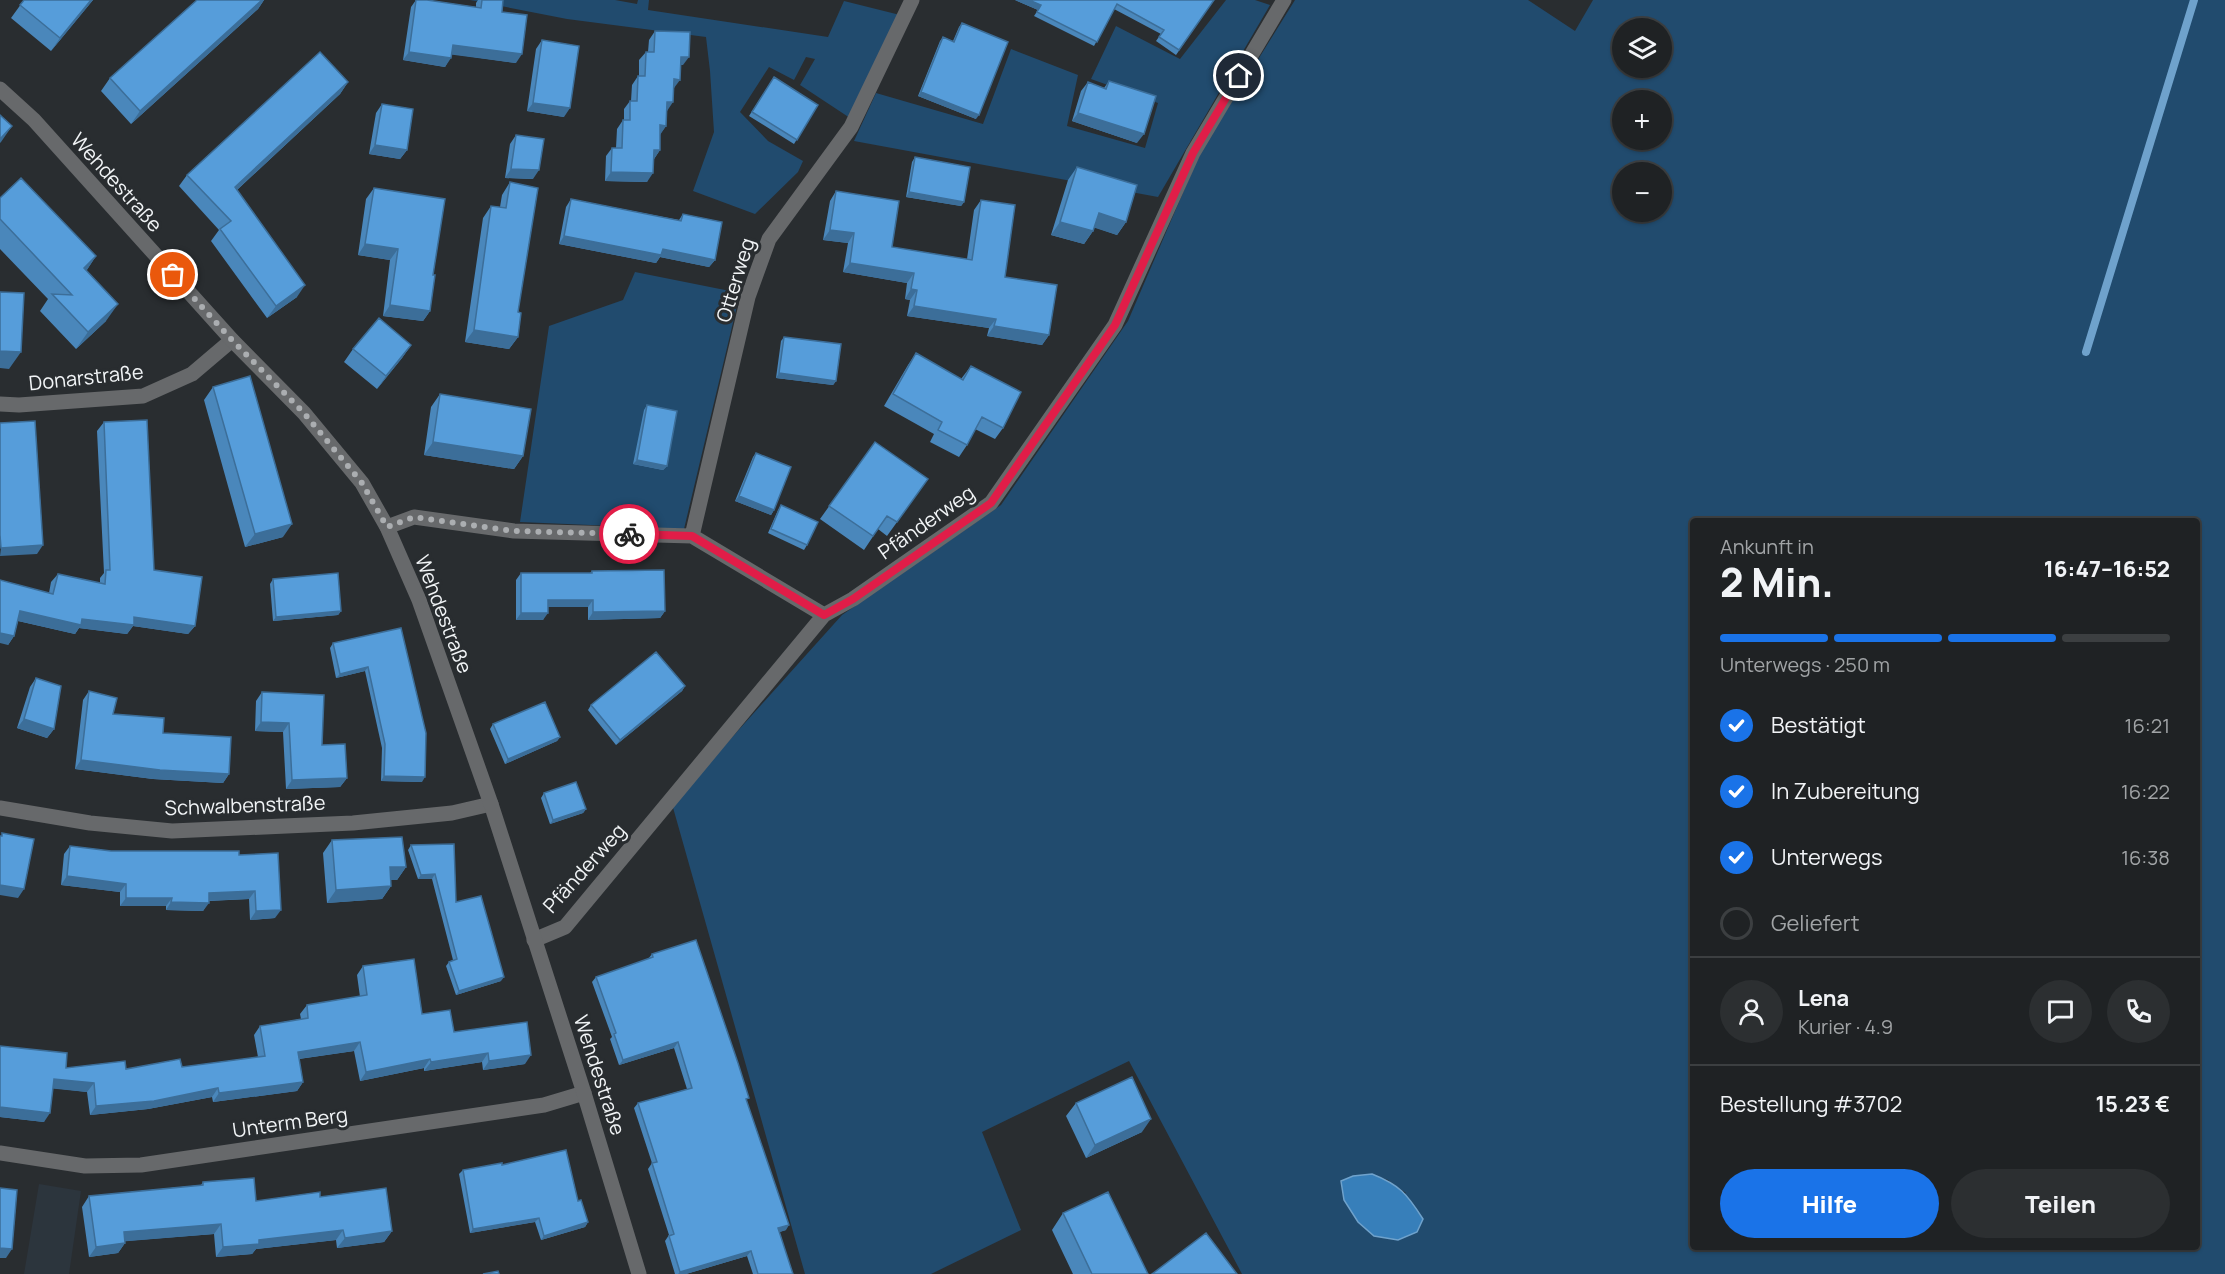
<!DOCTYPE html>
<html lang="de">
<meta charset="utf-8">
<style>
:root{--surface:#1f2224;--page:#2c2f31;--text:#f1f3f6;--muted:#a1a4a6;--line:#3c3f41;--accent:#1a73e8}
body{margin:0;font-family:Manrope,sans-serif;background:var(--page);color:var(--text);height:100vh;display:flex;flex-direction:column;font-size:22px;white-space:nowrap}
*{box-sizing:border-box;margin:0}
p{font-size:20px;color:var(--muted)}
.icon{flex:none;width:33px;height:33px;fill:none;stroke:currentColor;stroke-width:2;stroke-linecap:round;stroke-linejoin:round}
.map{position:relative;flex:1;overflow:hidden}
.details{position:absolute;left:1690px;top:518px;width:510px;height:732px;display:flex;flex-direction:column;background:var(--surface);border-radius:6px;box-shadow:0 2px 4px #0004,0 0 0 2px var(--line)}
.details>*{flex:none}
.tools{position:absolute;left:1612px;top:18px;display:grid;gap:12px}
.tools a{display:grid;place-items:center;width:60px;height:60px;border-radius:50%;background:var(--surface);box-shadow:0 2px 4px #0004,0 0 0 2px var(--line);font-size:30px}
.pin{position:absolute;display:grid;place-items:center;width:51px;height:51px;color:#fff;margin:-26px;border:3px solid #fff;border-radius:50%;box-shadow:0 2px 6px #0007}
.courier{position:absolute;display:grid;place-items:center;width:60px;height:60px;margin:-30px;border:4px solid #e11d48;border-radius:50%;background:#fff;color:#222;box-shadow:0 2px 8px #0007}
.headline em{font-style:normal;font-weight:800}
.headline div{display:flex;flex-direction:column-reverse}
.headline{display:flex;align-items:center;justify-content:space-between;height:102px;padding:0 30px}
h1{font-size:39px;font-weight:800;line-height:45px}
.bar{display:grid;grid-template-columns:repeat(4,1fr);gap:9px 6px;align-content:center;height:72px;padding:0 30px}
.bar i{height:8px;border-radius:4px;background:var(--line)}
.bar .active{background:var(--accent)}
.bar p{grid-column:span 4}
.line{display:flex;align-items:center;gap:15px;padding:0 30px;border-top:2px solid var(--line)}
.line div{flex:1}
.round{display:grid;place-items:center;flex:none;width:63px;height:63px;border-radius:32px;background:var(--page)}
ol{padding:0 30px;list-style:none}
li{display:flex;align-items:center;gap:18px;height:66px}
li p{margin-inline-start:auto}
li .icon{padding:6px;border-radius:50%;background:var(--accent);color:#fff;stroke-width:4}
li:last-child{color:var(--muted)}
li i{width:33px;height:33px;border:3px solid var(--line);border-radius:50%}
.action{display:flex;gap:12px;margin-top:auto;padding:12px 30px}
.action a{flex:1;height:69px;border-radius:36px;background:var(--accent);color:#fff;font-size:24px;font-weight:800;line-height:69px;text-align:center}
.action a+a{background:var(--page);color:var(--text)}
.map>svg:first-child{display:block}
.built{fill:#2c353d}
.green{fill:#214b6e;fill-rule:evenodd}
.water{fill:#377fba;stroke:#6fa2cc;stroke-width:1.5}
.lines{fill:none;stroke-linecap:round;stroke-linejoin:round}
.stream{stroke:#6fa2cc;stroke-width:8}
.minor{stroke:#67696b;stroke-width:15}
.tertiary{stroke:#67696b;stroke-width:15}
.wall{fill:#4a87bb}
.shaded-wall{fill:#3c6e99}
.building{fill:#569dda;stroke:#3c6e99;stroke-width:1.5}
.done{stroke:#abaeb1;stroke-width:6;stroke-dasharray:0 10.8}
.route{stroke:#e11d48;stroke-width:8}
.labels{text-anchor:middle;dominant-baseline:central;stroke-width:6;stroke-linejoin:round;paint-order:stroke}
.street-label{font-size:20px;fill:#f1f4f6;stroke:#292d30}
</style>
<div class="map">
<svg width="2225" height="1274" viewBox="0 0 2225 1274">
<rect width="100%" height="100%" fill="#292d30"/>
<path class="built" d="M39,1184l42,7 -12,83h-45z"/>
<path class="green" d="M470,0h145l22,4 1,-4h11l-1,10 180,27 16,-36 56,14 -50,103 -50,-33 15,-26 -9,-2 -12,23 -25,-13 -29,45 28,29 35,20 -5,11 -43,42 -62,-23 21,-59 -4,-61 -4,-34 -139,-18z
M1226,0h29l15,5 -112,192 -304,-56 22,-48 107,31 28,-75 67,26 -11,51 78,22 13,-45 -67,-24 25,-53 64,33z
M1295,0h233l47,31 18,-31h632v1274h-983l-113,-213 -147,71 39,98 -90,44h-126l-133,-470 170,-189 159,-110 127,-184 72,-168zM1623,28h39v40h-39zM1623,100h39v40h-39zM1623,172h39v40h-39zM1694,520h504v726h-504zM1371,1174l17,6 18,13 -48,29 -14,-22 -3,-18z
M635,272l105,21 -56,236 -164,-7 29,-196 74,-26z"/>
<path class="water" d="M1372,1174c28,11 35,20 51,45l-6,13 -19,8 -24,-4 -16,-14 -14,-22 -3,-19 12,-5z"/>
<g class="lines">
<path class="stream" d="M2086,352l108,-352"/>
<path class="minor" d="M0,404l19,1 124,-9 49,-22 40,-34
M387,527l27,-10 100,14 178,5 132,79
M692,536l56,-239 21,-58 82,-112 61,-127
M0,808l90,15 82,8 181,-8 99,-10 39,-9
M534,940l31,-13 259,-312 29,-16 138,-96 124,-178 78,-172 91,-153
M0,1153l85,13 56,-1 403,-60 40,-12"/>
<path class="tertiary" d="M0,89l34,31 198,220 72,73 58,70 25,44 32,73 72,204 93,289 55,181"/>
</g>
<path class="wall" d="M24,0h69l-42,51 -40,-33z
M197,0h67l-6,9 -127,115 -30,-33 9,-13z
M416,0h11l49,7v-4l2,-3h25l-1,12 14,51 -64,-9 -7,13 -42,-7 8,-53z
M1015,0h199l-38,55 -20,-14 5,-7 -47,-25 -20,37 -60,-30 4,-6z
M962,23l14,96 -58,-23 22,-55 3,-4 10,4 6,-14z
M655,31l28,34h-2l-14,46 -1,15 -6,8v16l-6,9 -7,23 -42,-1 1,-25 6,-8h4l1,-19 6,-9h1v-11l6,-8h1l1,-16 6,-9h1v-16l7,-8h2l1,-12z
M542,40l22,77 -37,-6 9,-62z
M774,77l44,28 -24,39 -45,-28z
M1109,81l28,62 -65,-22 9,-30 7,-9 16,6z
M348,82l-8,12 -103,96 60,107 -30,21 -56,-77 8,-11 -40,-44 8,-11z
M382,104l25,46 -7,9 -31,-5 7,-41z
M516,135l17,44 -28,-1 5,-34z
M915,157l49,45 -3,4 -55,-9 6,-35z
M1077,167l49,55 -9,13 -23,-8 -1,4 -9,13 -33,-9 17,-55z
M510,182l8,130v25l-9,12 -44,-7 18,-124 8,-12 9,1 2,-12z
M374,188l59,87 -3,36 -7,10 -40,-5 7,-56 -32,-5 8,-56z
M836,191l56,56 75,12 7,-49 7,-10 24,77 44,58 -7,10 -55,-9 2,-8 -82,-12 3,-16 -5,-1 2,-16 -64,-11 5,-29 -25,-3 7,-39z
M0,198l96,58 -10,15 20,50 -30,28 -36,-38 8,-12 -48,-50z
M571,199l108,21 4,-6 32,46 -6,7 -49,-10 -4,6 -97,-19 7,-37z
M784,337l52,44 -3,4 -57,-7 5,-37z
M411,345l-9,13 -25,31 -33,-27 9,-13z
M916,353l45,26 10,-13 32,62 -8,11 -20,-10 -8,16 -8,12 -29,-15 4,-8 -50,-28 24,-41z
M213,387l70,150 -38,10 -41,-147z
M440,394l83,62 -9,13 -90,-14 7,-48z
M647,405l20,61 -4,4 -30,-6 11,-54z
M104,422l50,148 41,56 -7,8 -55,-8 -6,8 -48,-6 -4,6 -57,-13 -4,15 -6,9 -8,-65 49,13 2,-11 7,-8 42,9v-5l4,-5 -7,-142z
M875,442l53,37 -41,57 -9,-7 -14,21 -44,-31z
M756,453l18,57 -3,5 -36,-14 18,-44z
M781,505l26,40 -3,5 -36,-17 10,-23z
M592,571l73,40 -5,7 -72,2v-13h-40l-5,13h-27v-40l5,-7h69z
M273,579l68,32 -3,4 -65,6 -3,-37z
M401,628l21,154 -41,-1 1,-33 -17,-77 -29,7 -6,-30 3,-5z
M36,678l18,51 -7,9 -30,-10 13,-41z
M685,686l-3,5 -66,54 -28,-35 3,-5z
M89,691l24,23 50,19 66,41 -6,9 -70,-4 -78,-10 8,-69z
M262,692l60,53 25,33 -7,9 -54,2 -3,-57 -28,-1 1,-30z
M493,724l67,13 -3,4 -52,23 -15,-35z
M544,793l42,16 -3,4 -33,11 -9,-26z
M332,840l74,27 -9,13h-6v6l-9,13 -55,4 -4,-50z
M454,844l2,58 45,79 -45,14 -10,-29 3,-4 4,-2 -21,-81h-14l-10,-29 3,-5z
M70,846l41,5 128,4 36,63 -25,2 -1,-21 -40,2 -6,10 -37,-1v-4h-46v-14l-59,-7 3,-31z
M652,954l95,147 39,129 -7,2 14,42h-40l-6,-18 -61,18h-11l-10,-33 4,-6 -21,-66 4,-6 -18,-55 4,-5 49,-14 -13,-41 -55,17 -9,-26 2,-2 -20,-55 4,-5 52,-18z
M363,966l59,48 32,18 71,32 -42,6 -1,-8 -58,9v-3l-64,13 -6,-30 -55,8 4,23 -6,9 -84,11 -1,-5 -64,12 -58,6 -3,-23 -34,-4 -9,34 -44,-5 66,-49 60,1 56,-2 76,-10 -4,-22 6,-9 41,-7 -1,-5 7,-9 53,-8 -3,-22z
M1076,1103l66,29 -56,26 -20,-42z
M502,1165l76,36 10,21 -3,5 -44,13 -6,-18 -65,11 -11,-59 4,-4z
M203,1182l53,19 64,-4 72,34 -8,11 -47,6 -1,-8 -80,9 -4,5 -36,3 -2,-23 -89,7v2l-7,10 -29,4 -7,-50 7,-11 112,-11z
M1063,1213l85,61h-75l-21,-44z"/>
<path class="shaded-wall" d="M91,0h2l-42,51 9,-13z
M262,0h2l-6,9 -127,115 9,-13z
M1015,0h14l12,5 -3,5z
M453,45l69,9 -6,9 -69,-9z
M409,52l42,6 -6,9 -42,-7z
M681,57h8l-6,8h-8z
M674,79l6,1 -6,8h-6z
M348,82l-8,12 -113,105 8,-12z
M921,92l58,23 -3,4 -58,-23z
M667,102h6l-6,9z
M533,103l37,5 -6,9 -37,-6z
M1078,113l66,21 -7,9 -65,-22z
M660,125l6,1 -6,9z
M12,126l-11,16 -1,1v-4z
M375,145l32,5 -7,9 -31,-5z
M654,150h6l-6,9z
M511,169l28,1 -6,9 -28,-1z
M611,172l42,1 -6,9 -42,-1z
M909,192l55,10 -3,4 -55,-9z
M1099,213l27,9 -9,13 -28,-9z
M1060,222l33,9 -9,13 -33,-9z
M830,230l24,3 -6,10 -25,-3z
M564,236l99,13 52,11 -6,7 -49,-10 -4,6 -97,-19z
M365,244l33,5 -8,11 -32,-5z
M96,256l-11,17 -1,-5z
M850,263l64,10 -7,10 -64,-11z
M305,285l-8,12 -30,21 9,-12z
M911,289l6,1 -7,10 -5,-1z
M118,304l-12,17 -30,28 12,-17z
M390,305l40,6 -7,10 -40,-5z
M914,306l82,13 -7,9 -82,-12z
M994,326l55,9 -7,10 -55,-9z
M474,330l44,7 -9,12 -44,-7z
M411,345l-9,13 -25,31 9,-13z
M0,351l21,1 -12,17 -9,-1z
M779,373l57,8 -3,4 -57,-7z
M433,442l90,14 -9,13 -90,-14z
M637,460l30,6 -4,4 -30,-6z
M739,496l35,14 -3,5 -36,-14z
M292,524l-9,13 -38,10 10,-13z
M43,545l-6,9 -37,2 1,-8z
M548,600h45l-5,7h-45z
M20,611l62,8 52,-2 61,9 -7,8 -55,-8 -6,8 -48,-6 -4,6 -61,-14z
M341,611l-3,4 -65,6 3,-4z
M665,611l-5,7 -72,2 5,-8z
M521,613h27l-5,7h-27z
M0,633l14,3 -6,9 -8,-2z
M368,667l-3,4 -29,7 4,-4z
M685,686l-3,5 -66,54 4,-5z
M24,719l30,10 -7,9 -30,-10z
M261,722l28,1 -6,9 -28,-1z
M560,737l-3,4 -52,23 3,-5z
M81,760l148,14 -6,9 -70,-4 -78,-10z
M384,776l41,1 -3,5 -41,-1z
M347,778l-7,9 -54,2 6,-9z
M586,809l-3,4 -33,11 3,-4z
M390,867h16l-9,13h-16z
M435,874l-3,5h-14l3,-4z
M67,876l59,8 -6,8 -59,-7z
M0,885l24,4 -6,9 -18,-3z
M391,886l-9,13 -55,4 9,-13z
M255,891l-6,8 -46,2 6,-8z
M126,898h46l-6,8h-46z
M171,902l38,1 -6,8 -37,-1z
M281,910l-6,8 -25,2 6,-9z
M504,977l-3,4 -45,14 3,-4z
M360,1042l-6,9 -63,9 7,-8z
M678,1042l-4,6 -55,17 4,-5z
M488,1053l-6,9 -58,9 7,-9z
M531,1055l-6,9 -42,6 6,-9z
M430,1059l-6,9 -64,13 6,-9z
M54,1079l40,4 -7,9 -40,-4z
M303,1082l-6,9 -84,11 6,-9z
M218,1088l-6,9 -64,12 -58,6 6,-9z
M0,1107l50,6 -6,9 -44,-5z
M1151,1119l-9,13 -56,26 9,-13z
M539,1218l-4,4 -65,11 3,-4z
M588,1222l-3,5 -44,13 3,-4z
M221,1224l-7,10 -97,8 7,-10z
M789,1225l-3,5 -12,4 4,-6z
M343,1230l-7,10 -80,9 -4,5 -36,3 7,-10 36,-7z
M392,1231l-8,11 -47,6 8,-10z
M125,1243l-7,10 -29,4 7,-10z
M0,1248l12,1 -6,9h-6z
M751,1251l-4,5 -61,18h-8l2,-2z"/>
<path class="building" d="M24,0h67l-31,38 -40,-33z
M197,0h65l-122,111 -30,-33z
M416,0h11l54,8 1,-8h21l-1,12 25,3 -5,39 -69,-9 -2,13 -42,-6z
M1029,0h185l-35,50 -20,-13 5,-7 -47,-26 -20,38 -60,-30 4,-7z
M962,23l46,19 -29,73 -58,-23 22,-55 11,5z
M655,31l35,1 -1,25h-8l-1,23 -6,-1 -1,23h-6l-1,24 -6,-1v25h-6l-1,23 -42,-1 1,-24h10l1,-28h7v-19h7l1,-25h7l1,-24h8z
M542,40l37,6 -9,62 -37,-5z
M320,52l28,30 -113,105 70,98 -29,21 -56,-77 11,-8 -44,-46z
M774,77l44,28 -21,35 -45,-28z
M1109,81l47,15 -12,38 -66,-21 10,-31 18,7z
M382,104l31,5 -6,41 -32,-5z
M0,115l12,11 -12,13z
M516,135l28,4 -5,31 -28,-1z
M915,157l55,10 -6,35 -55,-10z
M1077,167l60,18 -11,37 -27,-9 -6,18 -33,-9z
M21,178l75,78 -12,12 34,36 -30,28 -36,-38 20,1 -72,-76v-21z
M510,182l28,6 -20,124 3,1 -3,24 -44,-7 17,-124 15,2z
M374,188l71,11 -12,76h2l-5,36 -40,-6 8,-56 -33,-5z
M836,191l63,10 -7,46 80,13 9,-60 34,5 -10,72 52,8 -8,50 -55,-9 2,-7 -82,-13 3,-16 -6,-1 3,-16 -64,-10 4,-30 -24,-3z
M571,199l110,22 2,-7 39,8 -7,38 -52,-11 -2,6 -97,-19z
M0,292l24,1 -3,59 -21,-1z
M379,318l32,27 -25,31 -33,-27z
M784,337l57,7 -5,37 -57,-8z
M916,353l47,27 8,-14 50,26 -18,36 -21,-11 -15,28 -29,-15 4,-8 -49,-28z
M250,376l42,148 -37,10 -42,-147z
M440,394l91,15 -8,47 -90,-14z
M647,405l30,6 -10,55 -30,-6z
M147,420l7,150 48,7 -7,49 -61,-9v8l-52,-6 -1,6 -61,-14 -6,25 -14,-3v-53l53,14 5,-20 47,10 1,-14h4l-6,-148z
M35,421l8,124 -42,3 -1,-13v-112z
M875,442l53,37 -31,43 -10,-6 -14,20 -44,-30z
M756,453l35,14 -17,43 -35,-14z
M781,505l37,17 -11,23 -36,-16z
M664,570l1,41 -72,1v-12h-45v13h-27v-40h71v-2z
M338,573l3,38 -65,6 -3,-38z
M401,628l25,105 -1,44 -41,-1 1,-32 -17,-77 -28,7 -7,-31z
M656,652l29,34 -65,54 -29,-35z
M36,678l25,8 -7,43 -30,-10z
M89,691l28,7 -4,16 51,4 -1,15 68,4 -2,37 -69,-4 -79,-10z
M262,692l62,3 -2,50 23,-1 2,34 -55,2 -3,-57 -28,-1z
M545,702l15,35 -52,22 -15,-35z
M576,782l10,27 -33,11 -9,-27z
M2,833l32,6 -10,50 -24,-4v-49h2z
M402,837l4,30h-16l1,19 -55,4 -4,-50z
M454,844l2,58 25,-6 23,81 -45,14 -10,-29 8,-3 -22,-85 -14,1 -10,-30z
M70,846l41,5h128v4l39,-2 3,57 -25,1 -1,-20 -46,2v10l-38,-1 1,-4h-46v-14l-59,-8z
M696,940l42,123 11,35 -3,1 43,126 -11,3 15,46h-35l-7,-23 -71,21 -11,-36 5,-2 -22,-71 5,-1 -19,-59 54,-15 -14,-46 -55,18 -9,-26 2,-1 -20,-56 57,-20 -1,-3z
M414,959l8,55 28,-4 4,22 73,-10 4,33 -42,6 -1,-8 -57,9 -1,-3 -64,13 -6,-30 -62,10 5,30 -84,11 -1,-5 -64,13 -58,5 -2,-23 -40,-4 -4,34 -50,-6v-61l67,7 -1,15 59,-7 1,8 54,-10 2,8 83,-11 -5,-30 48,-8 -1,-13 60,-10 -4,-29z
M1132,1077l19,42 -56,26 -19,-42z
M566,1150l12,51 3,-1 7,22 -44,14 -5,-18 -66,11 -10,-59 39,-7v2z
M254,1178l2,23 64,-9v5l66,-9 6,43 -47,7 -2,-8 -84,10v4l-36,3 -2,-23 -97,8 1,11 -29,4 -7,-51 114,-11v-3z
M0,1188l17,2 -5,59 -12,-1z
M1108,1192l40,82h-56l-29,-61z
M1206,1233l31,41h-85z
M498,1271l1,3h-16z"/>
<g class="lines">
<path class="done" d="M173,275l59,65 72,73 58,70 25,44 27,-10 100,14 115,3"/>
<path class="route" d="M629,534l63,2 132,79 29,-16 138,-96 124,-178 78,-172 46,-77"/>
</g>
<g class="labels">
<g class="street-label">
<text transform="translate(117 182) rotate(48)">Wehdestraße</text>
<text transform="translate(735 280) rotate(-73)">Otterweg</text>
<text transform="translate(86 377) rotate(-6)">Donarstraße</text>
<text transform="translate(926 522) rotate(-35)">Pfänderweg</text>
<text transform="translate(444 614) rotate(69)">Wehdestraße</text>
<text transform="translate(245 805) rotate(-2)">Schwalbenstraße</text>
<text transform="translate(584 868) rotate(-48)">Pfänderweg</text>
<text transform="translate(600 1075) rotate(72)">Wehdestraße</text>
<text transform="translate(290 1122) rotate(-8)">Unterm Berg</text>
</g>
</g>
</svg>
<div class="tools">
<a><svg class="icon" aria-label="layers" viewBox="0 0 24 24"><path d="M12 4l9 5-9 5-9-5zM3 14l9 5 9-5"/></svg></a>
<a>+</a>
<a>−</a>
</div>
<div class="pin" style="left:173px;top:275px;background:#ea580c"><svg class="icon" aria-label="bag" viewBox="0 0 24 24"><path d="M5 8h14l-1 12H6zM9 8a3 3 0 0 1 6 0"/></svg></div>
<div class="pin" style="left:1239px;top:76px;background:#1f2937"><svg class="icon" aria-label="home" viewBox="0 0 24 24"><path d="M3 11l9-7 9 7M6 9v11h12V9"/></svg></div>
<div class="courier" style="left:629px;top:534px"><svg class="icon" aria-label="bike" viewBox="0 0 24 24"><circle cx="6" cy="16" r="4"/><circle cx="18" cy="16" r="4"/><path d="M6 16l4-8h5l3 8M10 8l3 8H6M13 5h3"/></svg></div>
<section class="details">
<div class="headline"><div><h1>2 Min.</h1><p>Ankunft in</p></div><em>16:47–16:52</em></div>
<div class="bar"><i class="active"></i><i class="active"></i><i class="active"></i><i></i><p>Unterwegs · 250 m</p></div>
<ol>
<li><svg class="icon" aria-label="check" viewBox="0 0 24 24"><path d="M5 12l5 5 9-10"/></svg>Bestätigt<p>16:21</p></li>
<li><svg class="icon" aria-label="check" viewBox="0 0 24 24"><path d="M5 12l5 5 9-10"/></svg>In Zubereitung<p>16:22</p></li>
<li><svg class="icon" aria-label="check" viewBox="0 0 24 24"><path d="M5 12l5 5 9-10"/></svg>Unterwegs<p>16:38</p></li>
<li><i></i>Geliefert</li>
</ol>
<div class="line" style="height:108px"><a class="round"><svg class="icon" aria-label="person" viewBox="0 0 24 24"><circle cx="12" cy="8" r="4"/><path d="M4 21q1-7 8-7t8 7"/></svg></a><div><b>Lena</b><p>Kurier · 4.9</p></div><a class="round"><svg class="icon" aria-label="chat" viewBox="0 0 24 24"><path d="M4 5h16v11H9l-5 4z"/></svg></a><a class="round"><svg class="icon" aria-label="phone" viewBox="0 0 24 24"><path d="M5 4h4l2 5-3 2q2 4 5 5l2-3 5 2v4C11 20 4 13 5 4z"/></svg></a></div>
<div class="line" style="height:78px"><div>Bestellung #3702</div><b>15.23 €</b></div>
<div class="action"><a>Hilfe</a><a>Teilen</a></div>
</section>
</div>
